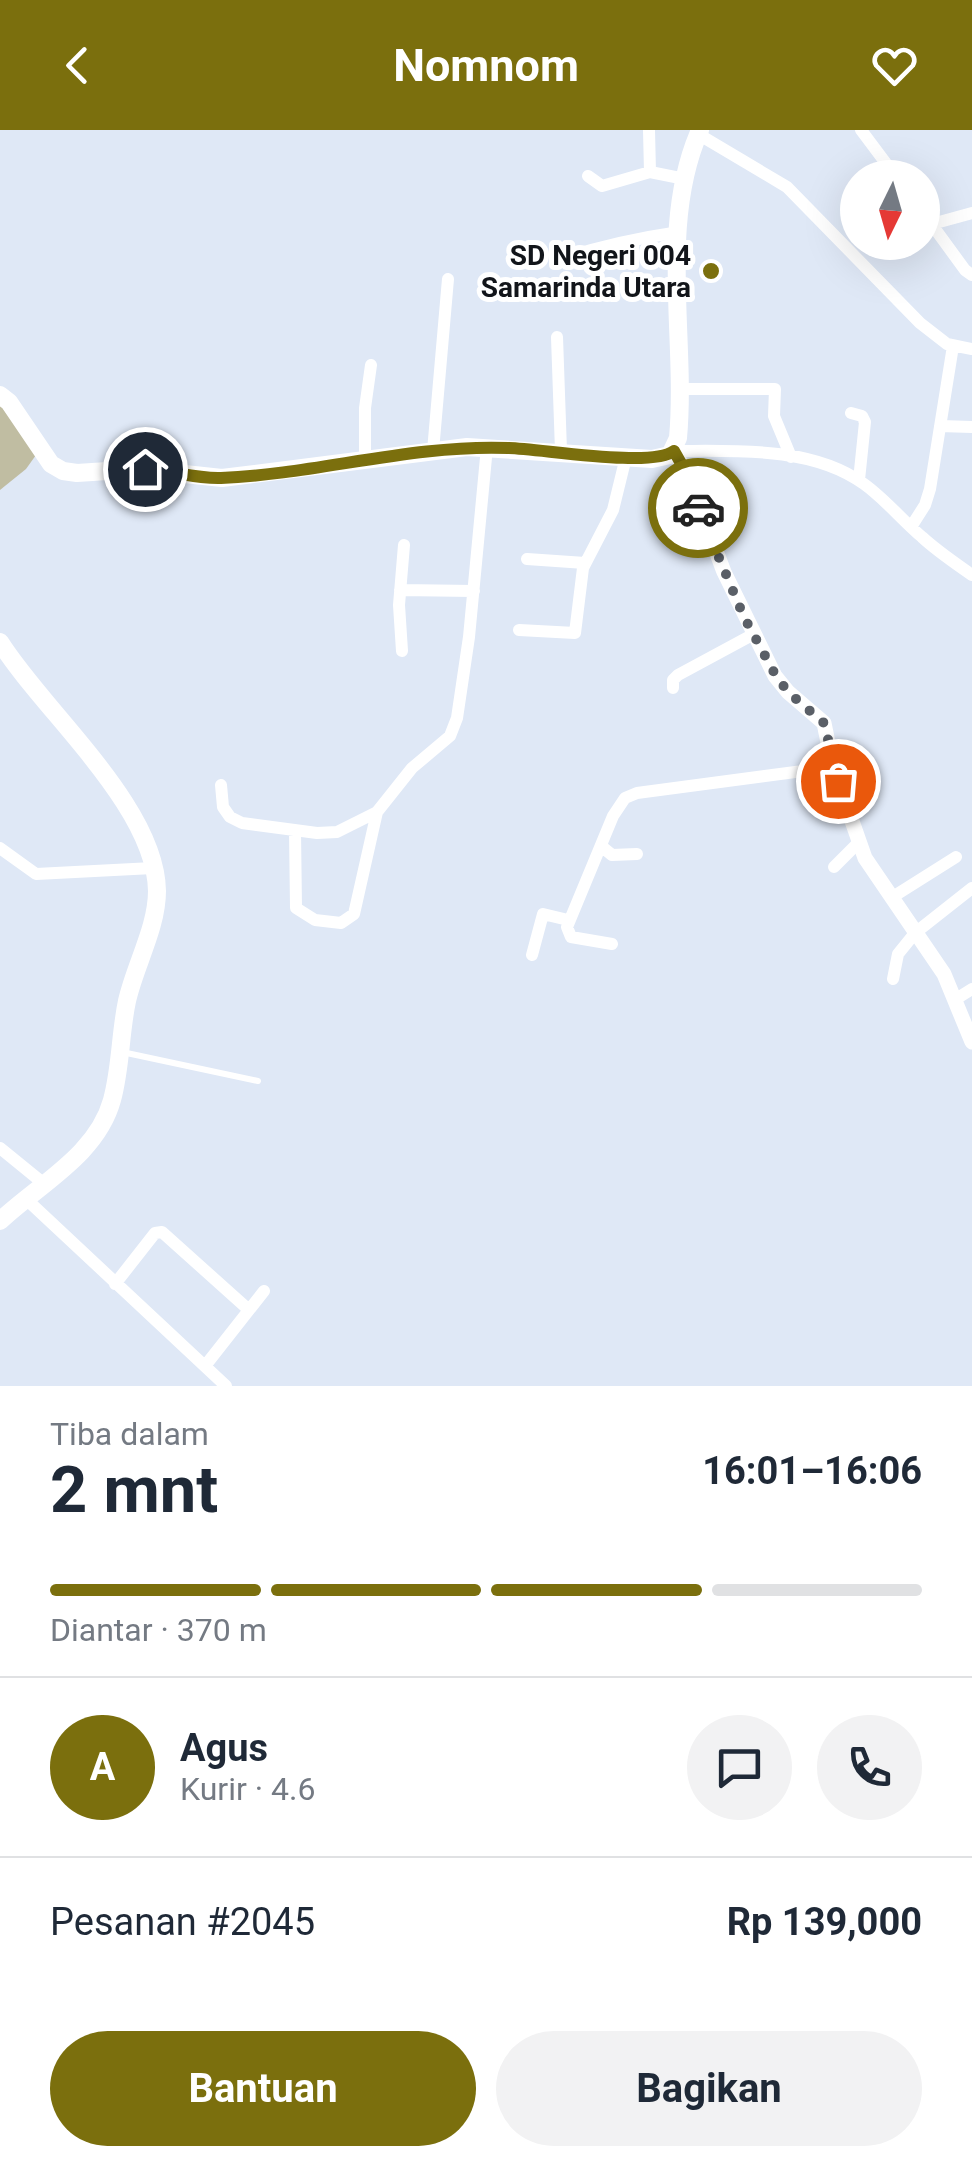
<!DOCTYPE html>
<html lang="id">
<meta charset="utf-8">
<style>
:root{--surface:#fff;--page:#f2f2f3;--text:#1f2937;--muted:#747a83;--line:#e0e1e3;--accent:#7b6f0d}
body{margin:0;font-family:Roboto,sans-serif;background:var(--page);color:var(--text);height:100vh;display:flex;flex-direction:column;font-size:38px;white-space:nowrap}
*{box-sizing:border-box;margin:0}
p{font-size:32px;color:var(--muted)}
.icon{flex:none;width:55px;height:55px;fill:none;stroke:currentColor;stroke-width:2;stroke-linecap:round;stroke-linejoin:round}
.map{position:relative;height:1256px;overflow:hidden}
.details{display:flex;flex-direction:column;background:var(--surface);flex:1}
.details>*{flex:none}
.needle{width:65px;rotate:185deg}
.fabs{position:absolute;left:840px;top:30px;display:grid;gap:20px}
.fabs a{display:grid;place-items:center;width:100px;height:100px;border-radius:50%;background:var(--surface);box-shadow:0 10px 40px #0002;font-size:50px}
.pin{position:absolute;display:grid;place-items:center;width:85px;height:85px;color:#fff;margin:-42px;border:5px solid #fff;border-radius:50%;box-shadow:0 2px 10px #0007}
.courier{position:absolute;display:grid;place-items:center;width:100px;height:100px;margin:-50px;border:8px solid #7b6f0d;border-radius:50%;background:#fff;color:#222;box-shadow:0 2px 12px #0007}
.head em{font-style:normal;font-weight:700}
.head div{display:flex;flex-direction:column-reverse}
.head{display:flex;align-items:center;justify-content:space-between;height:170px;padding:0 50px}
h1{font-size:65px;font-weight:700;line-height:75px}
.bar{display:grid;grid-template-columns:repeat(4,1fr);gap:15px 10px;align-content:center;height:120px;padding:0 50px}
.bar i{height:12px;border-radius:8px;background:var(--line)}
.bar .current{background:var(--accent)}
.bar p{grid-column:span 4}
.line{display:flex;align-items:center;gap:25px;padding:0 50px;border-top:2px solid var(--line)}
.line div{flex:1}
.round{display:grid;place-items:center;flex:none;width:105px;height:105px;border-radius:52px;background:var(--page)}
.button{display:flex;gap:20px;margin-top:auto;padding:20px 50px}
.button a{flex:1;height:115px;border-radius:60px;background:var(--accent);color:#fff;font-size:40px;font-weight:700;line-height:115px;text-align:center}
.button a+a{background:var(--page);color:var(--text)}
header{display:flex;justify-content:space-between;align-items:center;height:130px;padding:0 50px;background:var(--accent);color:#fff;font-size:45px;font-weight:700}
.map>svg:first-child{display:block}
.green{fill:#c0bda2}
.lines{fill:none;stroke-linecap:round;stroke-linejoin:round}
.service{stroke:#fff;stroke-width:6}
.minor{stroke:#fff;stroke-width:12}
.tertiary{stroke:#fff;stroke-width:15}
.secondary{stroke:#fff;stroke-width:18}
.done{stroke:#5a5f67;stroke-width:10;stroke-dasharray:0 18}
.route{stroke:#7b6f0d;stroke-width:12}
.poi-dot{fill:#7b6f0d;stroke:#fff;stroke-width:4}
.labels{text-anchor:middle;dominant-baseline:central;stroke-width:10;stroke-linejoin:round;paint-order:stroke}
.poi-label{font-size:28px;font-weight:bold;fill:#12151a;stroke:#fff;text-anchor:end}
</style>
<header><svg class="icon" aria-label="back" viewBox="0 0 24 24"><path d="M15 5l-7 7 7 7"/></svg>Nomnom<svg class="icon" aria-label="heart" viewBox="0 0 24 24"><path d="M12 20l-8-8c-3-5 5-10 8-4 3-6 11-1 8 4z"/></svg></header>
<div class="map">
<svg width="972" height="1256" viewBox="0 0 972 1256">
<rect width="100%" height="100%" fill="#dfe8f6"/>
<path class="green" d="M0,274l36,51 -10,14 -26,21z"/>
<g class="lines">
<path class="service" d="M122,922l136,29"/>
<path class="minor" d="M649,0l1,42 35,7
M861,0l36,48
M698,4l89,53 133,136 27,21 25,5
M588,46l14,10 48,-14
M922,81l43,59 7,5
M932,94l40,-11
M564,128c38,-12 74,-20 115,-26
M557,207l4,114
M680,259h95l-1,27 17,41
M851,283l11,3 3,6 -6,58
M940,296l32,1
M433,321l15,-172
M674,321c61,0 138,-5 190,33 21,15 38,36 58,53 15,14 33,26 50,38
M365,330v-52l6,-43
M911,397l14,-22 5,-16 23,-143
M527,429l58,4
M400,460l74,1
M519,500l56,3 8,-65 30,-58 13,-53
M402,521l-3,-46 5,-60
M673,558v-8l5,-5 76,-41
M221,655l2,22 7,10 12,6 75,10 20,-1 40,-20 35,-44 38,-32 7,-18 12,-81 18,-190
M295,701l1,77 19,12 26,3 13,-9 23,-102
M601,716l11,9 25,-1
M0,718l36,26 117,-6
M834,737l25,-25
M891,768l65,-41
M612,814l-41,-7 -4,-10 46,-111 12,-18 12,-5 196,-26
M532,825l11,-41 25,6
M893,849l5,-25 17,-21 57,-45
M956,869l16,-10
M0,1018l43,35
M25,1068l201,188
M115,1154l40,-51 7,-1 87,78
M205,1236l59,-75"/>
<path class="tertiary" d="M674,321l13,23 37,98 51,104 13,16 36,31 9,44 32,91 79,116 28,68"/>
<path class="secondary" d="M0,265l9,7 42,62 12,7 14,2 61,-4 84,9 245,-31 185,12 18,-4 8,-17c9,-100 -20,-213 22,-308
M0,512c43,69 156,164 157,249 0,37 -22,74 -30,110 -7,33 -6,66 -15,99 -15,55 -73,84 -112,121"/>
</g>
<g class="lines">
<path class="done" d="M698,378l46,109 32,59 12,16 36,31 14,58"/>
<path class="route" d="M145,339c26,1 50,10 76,9 96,-4 191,-34 288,-30 34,1 143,20 165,3l13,23 11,34"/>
</g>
<circle class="poi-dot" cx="711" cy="141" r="10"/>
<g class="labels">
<g class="poi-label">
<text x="691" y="125">SD Negeri 004<tspan x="691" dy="32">Samarinda Utara</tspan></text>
</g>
</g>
</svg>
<div class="fabs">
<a><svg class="needle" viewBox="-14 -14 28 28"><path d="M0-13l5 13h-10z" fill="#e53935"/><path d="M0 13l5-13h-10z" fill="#747a83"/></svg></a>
</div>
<div class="pin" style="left:838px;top:651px;background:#ea580c"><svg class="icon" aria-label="bag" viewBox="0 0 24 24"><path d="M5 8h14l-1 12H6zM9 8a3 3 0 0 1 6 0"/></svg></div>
<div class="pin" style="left:145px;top:339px;background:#1f2937"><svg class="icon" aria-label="home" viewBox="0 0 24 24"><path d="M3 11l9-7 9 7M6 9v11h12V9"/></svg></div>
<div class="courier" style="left:698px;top:378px"><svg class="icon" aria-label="car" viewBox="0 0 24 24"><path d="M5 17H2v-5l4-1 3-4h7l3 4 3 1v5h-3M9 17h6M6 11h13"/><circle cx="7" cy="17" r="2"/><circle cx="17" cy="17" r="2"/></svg></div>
</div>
<section class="details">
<div class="head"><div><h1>2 mnt</h1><p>Tiba dalam</p></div><em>16:01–16:06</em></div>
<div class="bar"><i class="current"></i><i class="current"></i><i class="current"></i><i></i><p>Diantar · 370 m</p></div>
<div class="line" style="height:180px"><b class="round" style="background:var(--accent);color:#fff">A</b><div><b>Agus</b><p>Kurir · 4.6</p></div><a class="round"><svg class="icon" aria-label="chat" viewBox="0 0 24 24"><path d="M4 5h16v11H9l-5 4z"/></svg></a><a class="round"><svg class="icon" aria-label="phone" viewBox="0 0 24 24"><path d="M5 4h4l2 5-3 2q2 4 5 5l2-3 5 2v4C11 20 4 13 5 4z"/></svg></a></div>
<div class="line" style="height:130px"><div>Pesanan #2045</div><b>Rp 139,000</b></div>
<div class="button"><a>Bantuan</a><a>Bagikan</a></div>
</section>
